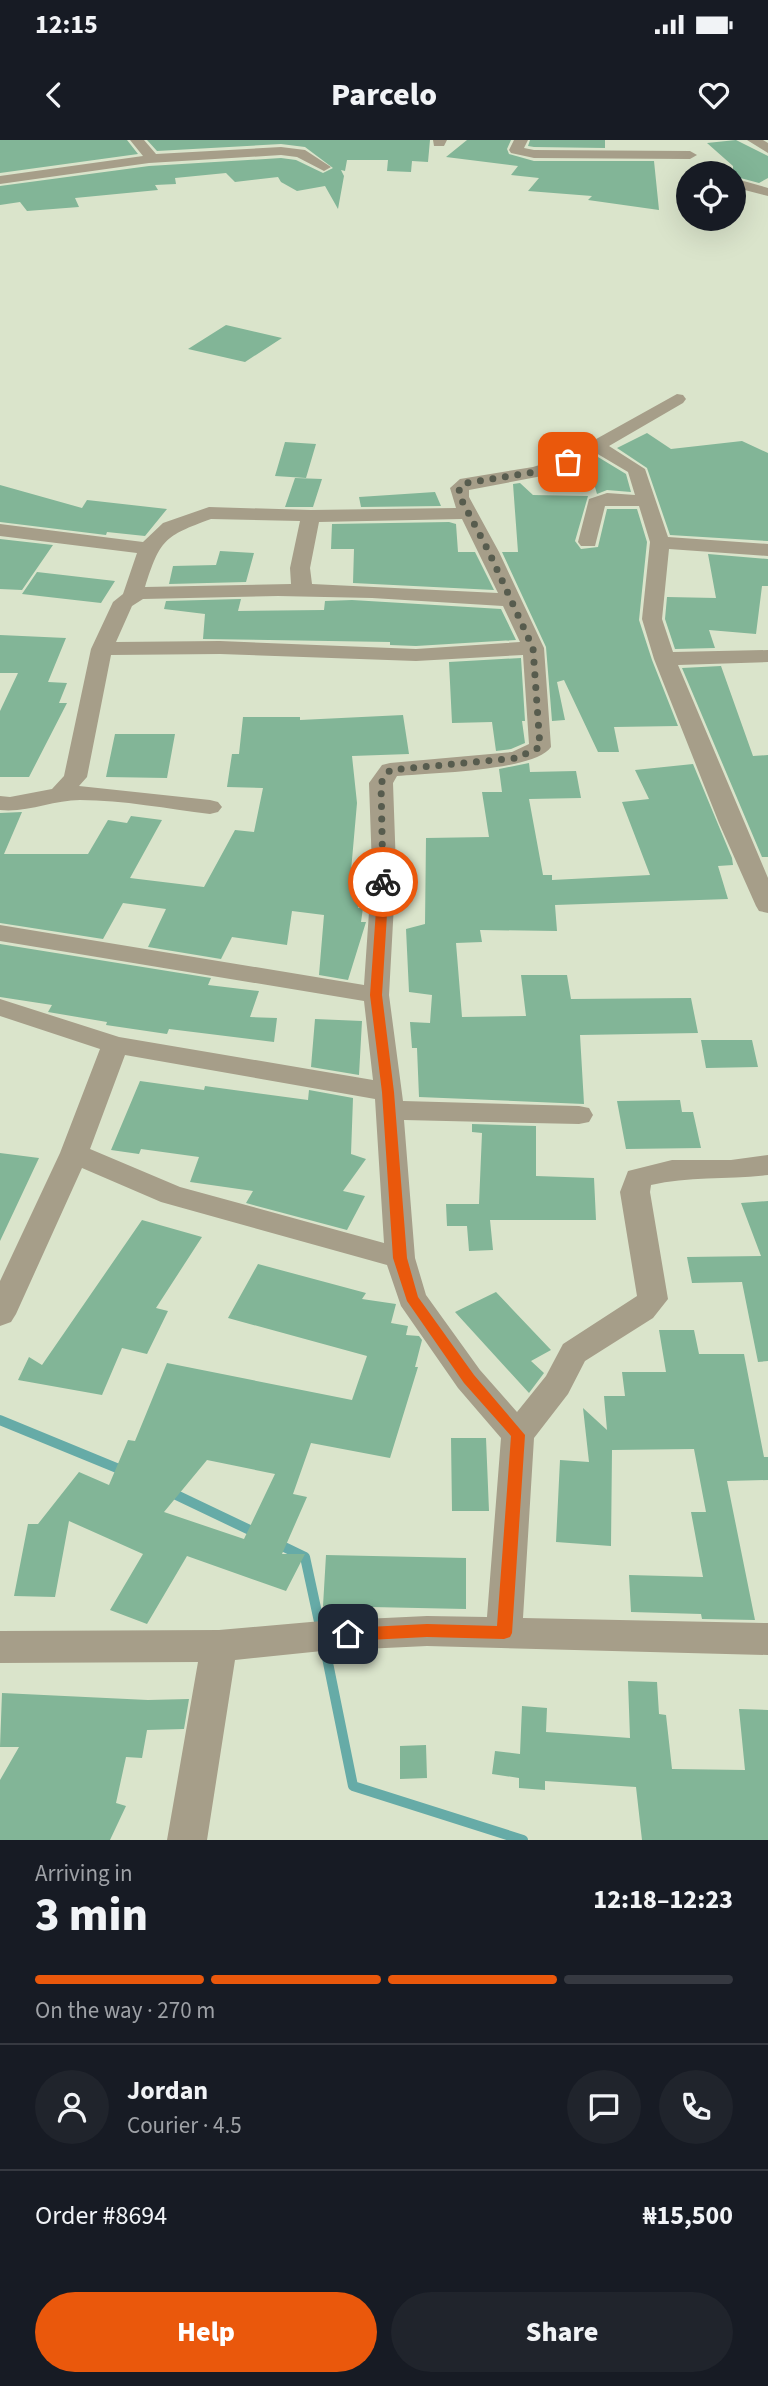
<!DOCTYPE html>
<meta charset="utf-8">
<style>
:root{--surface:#171b24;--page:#20242c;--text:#f1f3f6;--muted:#9ea1a6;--line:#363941;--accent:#ea580c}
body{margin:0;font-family:"Source Sans 3",sans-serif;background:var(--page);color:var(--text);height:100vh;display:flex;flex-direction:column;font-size:26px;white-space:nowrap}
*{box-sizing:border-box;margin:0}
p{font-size:23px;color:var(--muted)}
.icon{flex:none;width:38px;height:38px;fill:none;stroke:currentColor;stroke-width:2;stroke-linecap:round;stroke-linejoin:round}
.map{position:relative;height:1700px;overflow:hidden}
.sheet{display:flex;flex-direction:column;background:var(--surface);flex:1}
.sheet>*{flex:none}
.tools{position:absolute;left:676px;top:21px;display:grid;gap:14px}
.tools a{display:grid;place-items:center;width:70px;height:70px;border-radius:50%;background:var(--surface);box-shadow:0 7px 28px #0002;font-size:35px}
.pin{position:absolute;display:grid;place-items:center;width:60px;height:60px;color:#fff;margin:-30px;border-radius:14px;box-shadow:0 4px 10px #0006}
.courier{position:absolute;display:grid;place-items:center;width:70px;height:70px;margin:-35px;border:5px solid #ea580c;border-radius:50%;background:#fff;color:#222;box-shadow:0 2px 9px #0007}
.overview em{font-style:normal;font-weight:800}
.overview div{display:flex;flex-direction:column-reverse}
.overview{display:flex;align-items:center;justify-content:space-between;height:119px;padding:0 35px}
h1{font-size:46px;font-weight:800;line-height:52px}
.bar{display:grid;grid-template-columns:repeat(4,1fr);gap:10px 7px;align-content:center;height:84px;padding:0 35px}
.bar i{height:9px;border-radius:5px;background:var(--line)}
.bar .active{background:var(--accent)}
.bar p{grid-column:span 4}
.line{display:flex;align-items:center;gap:18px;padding:0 35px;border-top:2px solid var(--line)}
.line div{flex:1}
.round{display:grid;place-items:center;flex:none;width:74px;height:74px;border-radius:37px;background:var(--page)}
.primary-button{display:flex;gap:14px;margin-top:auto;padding:14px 35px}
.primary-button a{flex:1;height:80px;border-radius:42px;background:var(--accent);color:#fff;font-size:28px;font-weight:800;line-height:80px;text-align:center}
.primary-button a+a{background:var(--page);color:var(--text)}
.status{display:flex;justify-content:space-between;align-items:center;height:49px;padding:0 35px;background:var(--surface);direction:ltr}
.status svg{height:19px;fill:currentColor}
header{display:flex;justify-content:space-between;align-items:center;height:91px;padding:0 35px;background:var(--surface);font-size:32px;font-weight:800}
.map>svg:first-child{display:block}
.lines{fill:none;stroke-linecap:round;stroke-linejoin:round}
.stream{stroke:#66aba7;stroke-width:10}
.building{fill:#82b597;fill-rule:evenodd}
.street{fill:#a69e89;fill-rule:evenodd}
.route{fill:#ea580c}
.done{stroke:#575c4e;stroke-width:7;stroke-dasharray:0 12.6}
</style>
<div class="status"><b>12:15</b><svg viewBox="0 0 49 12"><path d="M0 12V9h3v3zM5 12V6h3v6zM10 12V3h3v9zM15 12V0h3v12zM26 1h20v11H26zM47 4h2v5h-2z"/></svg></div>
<header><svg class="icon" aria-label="back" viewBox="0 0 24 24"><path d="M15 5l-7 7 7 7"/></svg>Parcelo<svg class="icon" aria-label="heart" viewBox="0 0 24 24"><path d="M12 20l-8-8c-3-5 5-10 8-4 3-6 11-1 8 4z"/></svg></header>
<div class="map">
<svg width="768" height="1700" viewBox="0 0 768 1700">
<rect width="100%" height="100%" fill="#dae4cb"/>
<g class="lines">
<path class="stream" d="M0,1280l124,51
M170,1352l86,41
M278,1404l27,13 16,74
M324,1503l29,143 170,54"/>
</g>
<path class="building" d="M0,0h127l11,14 -138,19z
M147,0h283l-2,22 -16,-1 -1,11 -24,-1 1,-11h-41l-2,11 -4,-1 3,6 -6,33 -13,-23 -28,5 -16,-9 -3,-5 -43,5 -9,-9 -51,5 1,6 -21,1 3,5 -83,8 4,9 -52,4 -7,-9 -20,3v-19l149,-20 132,-8 15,2 27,13 10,-5 -28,-21 -24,-3 -124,7z
M467,0h44l-4,9 2,5 25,7h120l5,49 -71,-10 4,-4 -64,-5 11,-13 -28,-3 7,-9 -72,-9z
M530,0h75v8l-71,-1 -6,-1z
M736,0l32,16v22l-9,5 -26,-7v-10l-26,-23z
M226,185l56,13 -37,24 -57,-13z
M647,293l24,16 71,-8 26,12v88l-98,-6 -23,-67 -30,-20z
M285,302l31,2 -10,34 -31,-2z
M598,317l28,17 5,18 -24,-2 -10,4 -9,-31z
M295,338l27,1 -9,28h-28z
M520,343l13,12 55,1 -13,45 6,8 17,-2 9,-38h30l10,33 -8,78 13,40 26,66 -64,1 5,25h-21l-34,-72 -7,2 8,38 -13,1 -6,-74 -44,-95h16l-5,-68z
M0,345l82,23 5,-8 80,9 -22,27 -38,-4 -1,3 -106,-13z
M435,352l6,14 -80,1 -2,-10z
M449,382l7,2 2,28h17l19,38 -141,-7 1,-34h-23l1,-25z
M0,399l53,6 -31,45 -22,-1z
M220,411l34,2 -8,29 -77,2 4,-18 43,-1z
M708,414l60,5v27h-6l-6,48 -47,-4 6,18 -40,1 -10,-30 2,-22 49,1z
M37,432l78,9 -14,22 -79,-9z
M241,459l-3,12 86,-1 1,-9 27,-1 149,9 15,31 -100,6 -26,-1v-3l-187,-3 2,-25 -41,-5 2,-8z
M0,495l66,3 -18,44 19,1 -8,20h8l-38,74h-29v-66l18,-38h-18z
M521,518l4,63h-3l3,22 -14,6 -15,2 -4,-29 -40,1 -3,-61z
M721,526l32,90 15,-1v102h-6l-80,-189z
M403,575l6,39 -57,2 5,47 -6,68h10l-3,37h5l-2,14h5l-18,58 -29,-5 5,-60 -32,-4 -5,34 -55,-8 -11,22 -73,-12 18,-38 -43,-6 -20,36 -103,-16v-110l22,-1 -18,42h84l20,-34 19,3 4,-7 31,4 -32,58 74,9 31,-57 19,2 9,-44 -36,-1 5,-33h7l4,-37h57v3z
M115,594h60l-8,44 -61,-1z
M529,623l1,9 46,-1 5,27 -52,1 14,76h9v5l98,-5 -28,-73 27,-3 -14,-29 58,-6 39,94 1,7 -15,1 10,33 -173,6 2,26 -77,-1 2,12 -26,1 6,74 64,-1 -5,-41h46l4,24 120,-1 7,35 -118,2 4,69 -165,-7 -2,-49h-5l-2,-26 20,1 2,-28 -23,-3 -3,-63 19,-5 1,-86 63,-1 -7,-45h20l-3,-23z
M0,804l211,34 -3,7 51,6 -9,26 27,1 -3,24 -105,-13 -2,5 -61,-9 1,-3 -59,-10 4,-7 -52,-8z
M315,879l47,2 -3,54 -48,-8z
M701,900h51l6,27 -52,1z
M140,941l64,9 1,-4 7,1 96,13 1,-10 44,8 -2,56 15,5 -23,32 22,5 -18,34 -101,-27 7,-12 -63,-9 9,-25 -58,-8 -2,5 -28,-4z
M680,960l2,12h11l8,36 -75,1 -9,-48z
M472,984l64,2v50l58,2 2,42h-106l3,30 -24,1 -2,-25h-20l-1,-22h33l3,-71 -10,-1z
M0,1013l39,5 -39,83z
M768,1061v160l-10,1 -16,-80 -50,1 -5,-26 74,-1 -20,-53z
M142,1080l60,17 -46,71 12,3 -21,43 -25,-6 -20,47 -84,-15 11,-23 13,8z
M258,1124l108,29 -4,6 34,5 -5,19 17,3 -2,9 13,1 3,4 -7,27h3l-28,91 -79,-15 -18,51 14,3 -25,57h23l-19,37 -99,-35 -40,68 -37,-14 33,-56 -74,-33 -14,76 -41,-1 14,-72h10l41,-52 30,13 19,-45 7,1 32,-78 185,37 15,-44 -139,-38zM207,1320l68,14 -31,65 -80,-27z
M496,1152l55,58 -20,11 13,12 -15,20 -74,-81z
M659,1190h35l5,24h45l20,103h4v23l-41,1 28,139 -53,-1 -1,-5 -70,-2 -2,-37 74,2 -12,-65h15l-12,-63 -82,1 -1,96 -55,-4 4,-82 29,2 -6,-54 24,22 -3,-34h21l-3,-24h44z
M451,1298h35l3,73h-37z
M326,1415l140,3v51l-143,-3z
M628,1541l29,1 2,32 7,1 6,54 73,1 -6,-61 29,1v130h-126l-6,-53 -91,-6v9l-26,-2v-10l-27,-4 3,-23 25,3 2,-48 25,2 -1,24 84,6z
M2,1553l146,7 41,-1 -5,30 -37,1 -5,28 -16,-1 -10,46 10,3 -16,34h-110v-60l19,-33h-19z
M426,1605l1,33 -27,1v-33z"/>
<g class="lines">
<path class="street" d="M130,0h14l12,14 125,-7 24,3 26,17 -7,4 -27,-14 -16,-2 -132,8 -149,21v-8l143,-20z
M433,0h14l-3,6h-10z
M514,0h14l-4,8 10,2 156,1 7,4 -7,4 -156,-1 -23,-5 -2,-3z
M747,0h16l5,3v10z
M733,38l35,10v8l-35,-9z
M677,254l6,1 3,4 -3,4 -74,43 36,23 23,68 100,7v12l-99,-7 -7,70 11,33 95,-2v12l-90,3 90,213v35l-9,-2 -3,-5 -37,-83 -65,-164 -12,-40 8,-77 -11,-36h-34l-10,40h-14l-3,-4 11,-43 18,-6 28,2 -7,-23 -32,-19 -22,13 -32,10 -73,14v7l30,55 45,96 7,99c-16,24 -122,26 -154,29l-4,7 3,85 -7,127 14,106 176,5 10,2 4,7 -4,7 -10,2 -175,-4 11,138 11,37 54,75 37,42 29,-36 17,-32 74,-48 -17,-104 8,-21 44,-11h59l37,-5v20c-39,5 -79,1 -117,10l-1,7 18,107 -15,19 -68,43 -17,33 -34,44 -11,180 245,5v32l-341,-9 -105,5 -87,9 -28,180h-40l31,-178 -198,1v-32l219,-1 103,-9 105,-5 60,1 14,-179 -43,-50 -57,-82 -14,-41 -226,-63 -79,-34 -66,146 -5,8 -11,4v-45l60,-128 40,-104 -100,-33v-17l119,38 254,43 -9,-79 -364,-60v-16l364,60 8,-117 -3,-85 13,-18 8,-2 122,-11 17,-8 -6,-89 -107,6 -196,-7 -109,1 -24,122 -8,9 131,14 8,2 4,5 -4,5 -8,2c-42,-5 -87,-14 -130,-14 -27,0 -53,13 -80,10v-14l10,1 42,-8 12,-13 27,-127 22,-47 10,-8 14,-41 -137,-17v-12l143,18 20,-19 46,-16 102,3 145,-2 -6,-20 10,-9 73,-12 29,-9zM211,379l89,2 -10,47 1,16 -146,3c15,-47 19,-51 66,-68zM462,379l36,74 -186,-9 -2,-16 9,-46zM278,456l94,2 131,8 17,36 -104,7 -196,-8 -104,1 16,-36 11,-7zM125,915l250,44 9,144 -204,-56 -90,-38z"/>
</g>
<path class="route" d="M383,739l6,3 -7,113 12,97 13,166 11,39 56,78 51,60 -13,198 -2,4 -6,2 -77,-2 -79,4 -5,-2 -3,-5 3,-4 5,-2 79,-4 70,2 14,-190 -47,-53 -57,-82 -14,-43 -11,-166 -12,-97 8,-113z"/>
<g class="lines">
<path class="done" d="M383,742l-2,-99 9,-13 127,-12 23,-11 -7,-99 -44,-96 -29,-55 -1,-9 8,-5 68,-11 33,-10"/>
</g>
</svg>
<div class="tools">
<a><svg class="icon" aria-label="locate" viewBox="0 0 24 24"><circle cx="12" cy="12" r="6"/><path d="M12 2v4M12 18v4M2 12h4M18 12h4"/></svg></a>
</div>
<div class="pin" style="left:568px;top:322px;background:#ea580c"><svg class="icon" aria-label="bag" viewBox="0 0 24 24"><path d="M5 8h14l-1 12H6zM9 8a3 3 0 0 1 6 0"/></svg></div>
<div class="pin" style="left:348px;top:1494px;background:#1f2937"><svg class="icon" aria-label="home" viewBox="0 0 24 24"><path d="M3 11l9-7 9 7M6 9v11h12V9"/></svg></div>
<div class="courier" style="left:383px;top:742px"><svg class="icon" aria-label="bike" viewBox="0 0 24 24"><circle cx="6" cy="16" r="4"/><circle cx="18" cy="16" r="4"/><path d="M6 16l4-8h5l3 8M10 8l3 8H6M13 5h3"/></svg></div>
</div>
<section class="sheet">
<div class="overview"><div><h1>3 min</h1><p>Arriving in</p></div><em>12:18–12:23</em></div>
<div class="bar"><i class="active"></i><i class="active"></i><i class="active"></i><i></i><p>On the way · 270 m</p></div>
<div class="line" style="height:126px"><a class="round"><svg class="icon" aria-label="person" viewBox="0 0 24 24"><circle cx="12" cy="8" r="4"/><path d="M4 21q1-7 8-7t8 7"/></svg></a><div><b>Jordan</b><p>Courier · 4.5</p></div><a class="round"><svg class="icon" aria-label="chat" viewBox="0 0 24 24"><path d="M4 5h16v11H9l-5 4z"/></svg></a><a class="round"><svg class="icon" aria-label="phone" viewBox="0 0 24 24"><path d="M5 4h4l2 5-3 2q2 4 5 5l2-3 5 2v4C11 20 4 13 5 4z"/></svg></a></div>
<div class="line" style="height:91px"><div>Order #8694</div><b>₦15,500</b></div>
<div class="primary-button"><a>Help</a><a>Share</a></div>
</section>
